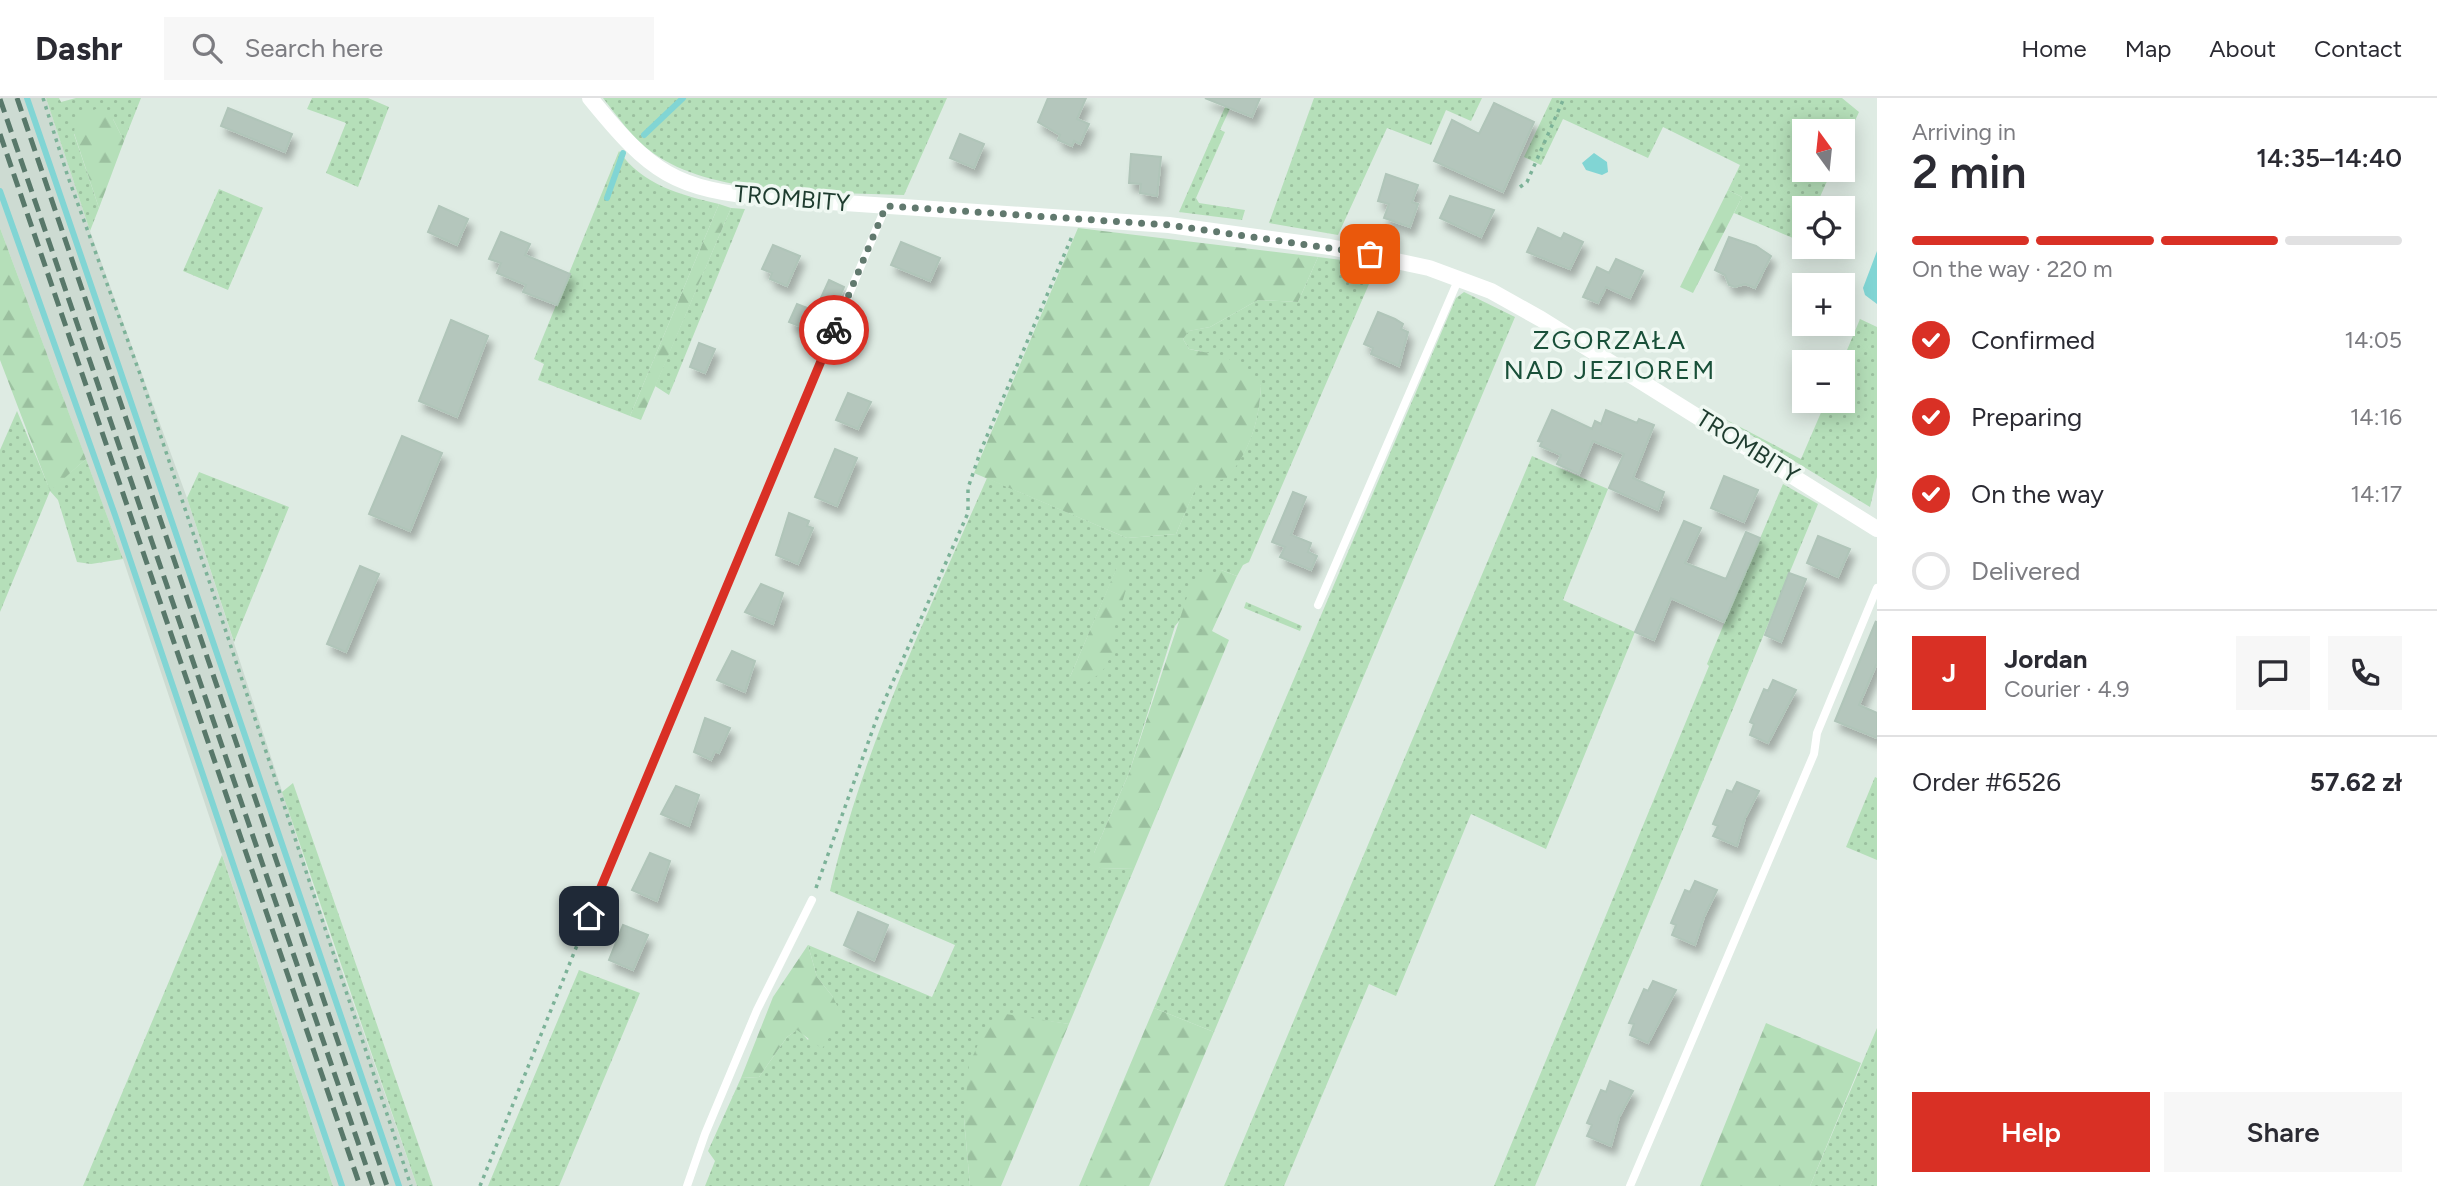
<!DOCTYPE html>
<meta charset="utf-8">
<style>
:root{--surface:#fff;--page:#f7f7f7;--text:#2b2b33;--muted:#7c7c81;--line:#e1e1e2;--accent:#d93025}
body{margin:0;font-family:Figtree,sans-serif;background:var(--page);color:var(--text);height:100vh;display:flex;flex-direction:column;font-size:26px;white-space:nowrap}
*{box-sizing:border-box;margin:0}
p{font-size:23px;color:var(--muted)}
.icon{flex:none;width:38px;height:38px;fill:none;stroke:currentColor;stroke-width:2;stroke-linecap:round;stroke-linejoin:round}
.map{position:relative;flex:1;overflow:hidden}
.drawer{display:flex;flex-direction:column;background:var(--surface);width:560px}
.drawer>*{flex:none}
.needle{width:46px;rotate:345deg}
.controls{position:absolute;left:1792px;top:21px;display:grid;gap:14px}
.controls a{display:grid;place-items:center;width:63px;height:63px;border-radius:0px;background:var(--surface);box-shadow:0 4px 18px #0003;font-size:35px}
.pin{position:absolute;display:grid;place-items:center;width:60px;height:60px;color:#fff;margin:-30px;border-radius:14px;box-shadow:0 4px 10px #0006}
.courier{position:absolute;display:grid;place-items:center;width:70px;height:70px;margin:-35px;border:5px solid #d93025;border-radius:50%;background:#fff;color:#222;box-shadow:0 2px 9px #0007}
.head em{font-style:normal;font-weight:600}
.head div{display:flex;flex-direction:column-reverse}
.head{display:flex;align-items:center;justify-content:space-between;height:119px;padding:0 35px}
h1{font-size:46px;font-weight:600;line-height:52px}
.bar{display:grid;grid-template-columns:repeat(4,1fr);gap:10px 7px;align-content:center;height:84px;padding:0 35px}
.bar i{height:9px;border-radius:5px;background:var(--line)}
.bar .selected{background:var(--accent)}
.bar p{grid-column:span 4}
.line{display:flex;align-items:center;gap:18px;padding:0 35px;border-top:2px solid var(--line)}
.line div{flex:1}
.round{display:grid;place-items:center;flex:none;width:74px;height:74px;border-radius:0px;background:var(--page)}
ol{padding:0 35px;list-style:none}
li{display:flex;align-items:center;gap:21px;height:77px}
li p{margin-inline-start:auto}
li .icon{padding:7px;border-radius:50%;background:var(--accent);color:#fff;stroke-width:4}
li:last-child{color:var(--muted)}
li i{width:38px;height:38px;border:4px solid var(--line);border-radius:50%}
.primary-button{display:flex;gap:14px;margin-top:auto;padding:14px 35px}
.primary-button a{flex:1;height:80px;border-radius:0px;background:var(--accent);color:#fff;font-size:28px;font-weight:600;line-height:80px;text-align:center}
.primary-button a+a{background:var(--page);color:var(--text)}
header{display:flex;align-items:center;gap:42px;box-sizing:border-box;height:98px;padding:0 35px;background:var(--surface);border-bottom:2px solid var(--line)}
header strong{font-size:33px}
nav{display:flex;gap:38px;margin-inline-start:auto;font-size:24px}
.search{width:490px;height:63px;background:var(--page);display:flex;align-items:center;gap:18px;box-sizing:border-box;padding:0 24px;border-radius:0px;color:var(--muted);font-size:26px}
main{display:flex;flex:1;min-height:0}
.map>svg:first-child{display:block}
.built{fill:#cddbd2}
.green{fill:url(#green-dots);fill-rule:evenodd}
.forest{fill:url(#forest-firs)}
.water{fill:#81d5d4}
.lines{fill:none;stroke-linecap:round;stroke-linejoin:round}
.stream{stroke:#81d5d4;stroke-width:6}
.building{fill:#b4c6bc;stroke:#b0c5b9;stroke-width:2;filter:url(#shadow)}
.path{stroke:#7cb298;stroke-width:3.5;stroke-dasharray:3.5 5;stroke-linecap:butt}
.lane{stroke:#fff;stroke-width:8}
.street{stroke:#fff;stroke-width:16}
.rail{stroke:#58786a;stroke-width:5;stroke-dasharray:14 7;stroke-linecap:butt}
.done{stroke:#61796e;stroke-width:7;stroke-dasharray:0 12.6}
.route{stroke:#d93025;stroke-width:9}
.labels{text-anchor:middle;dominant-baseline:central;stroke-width:7;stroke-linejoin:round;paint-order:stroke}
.street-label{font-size:24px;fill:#1e3c2f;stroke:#eff8f2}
.neighbourhood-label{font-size:26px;letter-spacing:2px;fill:#195039;stroke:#eff8f2}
</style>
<header>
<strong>Dashr</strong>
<div class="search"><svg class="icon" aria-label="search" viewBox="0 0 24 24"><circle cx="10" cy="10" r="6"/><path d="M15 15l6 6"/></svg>Search here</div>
<nav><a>Home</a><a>Map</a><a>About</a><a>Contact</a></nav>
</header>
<main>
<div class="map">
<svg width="1877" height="1088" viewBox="0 0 1877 1088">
<defs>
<pattern id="green-dots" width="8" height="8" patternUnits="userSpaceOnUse" patternTransform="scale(1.75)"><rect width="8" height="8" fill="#b5dfb9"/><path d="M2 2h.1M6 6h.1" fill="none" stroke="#9bc09f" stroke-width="1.8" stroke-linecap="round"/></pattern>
<pattern id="forest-firs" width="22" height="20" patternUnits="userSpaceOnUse" patternTransform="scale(1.75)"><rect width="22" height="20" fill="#b5dfb9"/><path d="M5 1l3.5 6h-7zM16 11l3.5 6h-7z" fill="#9bc09f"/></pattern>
<filter id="shadow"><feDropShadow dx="4.5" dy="8" stdDeviation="3.5" flood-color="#0004"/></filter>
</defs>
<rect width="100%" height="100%" fill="#deebe3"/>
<path class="built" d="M0,0h46l44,133 97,267 131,404 99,284h-84l-210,-627 -123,-331z"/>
<path class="green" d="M46,0h13l2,4 15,-4h65l-17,43 -11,-22 -39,15 25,74 -9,23z
M312,0h56l21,9 -31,80 -32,-14 20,-50 -39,-14z
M603,0h344l-43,97c-76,-4 -188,3 -251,-42 -20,-14 -35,-36 -50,-55z
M1229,0h6l-15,32 5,2 -29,66 3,5 46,7 -3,10 -63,-8z
M1314,0h168l-11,23 -25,-11 -15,35 -44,-17 -49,107 -69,-12z
M1552,0h290l17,14 -16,35v-16h-39v39h28l-17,38h-11v23l-4,10 -66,-28 8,-16 -14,-7 12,-25 -77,-38 -15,31 -85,-39 -22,46 -17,-8z
M619,53c23,34 62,44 100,53l-89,212 -92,-36 6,-16 -10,-5z
M219,91l44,19 -35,82 -45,-19z
M731,110l14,1 -76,186 -14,-9z
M1318,159l55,7 -1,13 -123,285 -6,3 -6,11 -16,-6 -46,56 -46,147 -35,80 6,15 34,1 -65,155 -29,-4 -76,98 6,68h-265l10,-25 -7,-10 33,-73 18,-1 28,-40 11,-8 10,11 25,-43 -16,-20 -9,-32 124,52 23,-52 -125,-54c33,-144 98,-278 157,-413l140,60 49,-4 22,-52 28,-4c24,-26 33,-57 35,-92l-61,-35 -11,-2 -6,-10 5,-8 22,-4 48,-27 40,2zM1117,470c9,57 -12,67 -47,109z
M1464,194l51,25 -301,715 -60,-24 302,-710z
M1860,221l17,8v150l-7,30 -147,-89 78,41 25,-58h17l-1,-39z
M17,313l33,79 36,-31 37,100 -32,5 -14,-2 -19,-62 -8,-9 -50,121v-162z
M1532,358l76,33 -45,111 72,32 -89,217 -75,-35 -75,182 -27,-12 -85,202h-60z
M199,374l90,35 -55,135 -47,-144z
M1783,386l35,20 -283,682h-41l215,-520 -2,-2z
M1246,504l56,24 -2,5 -56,-23z
M1875,679l2,1v82l-31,-13z
M293,685l140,403h-16l-135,-394z
M222,757l111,331h-250z
M579,872l61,23 -81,193h-71z
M1877,930v158h-67z"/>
<path class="forest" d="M96,11l17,10 11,22 -25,67 -25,-75c1,-14 9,-19 22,-24z
M1728,92l14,7 -49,96 -13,-6z
M719,106l12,4 -90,212 -11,-4z
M0,130l86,231 -36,32 -50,-131z
M1078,130l240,29 -20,45 -40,-2 -48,27 -21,4 -6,8 6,10c39,8 45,7 72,37 -2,36 -11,66 -35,93l-28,4 -22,51 -49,4 -153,-65z
M1117,469l13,9 -11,37 -8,16 5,18 -14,25 -15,11 -17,-6z
M1221,472l16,6 -25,55 17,9 -95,229 -34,-1 -8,-5 2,-10 35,-80 58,-176 14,-20z
M808,847l9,32 16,20 9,19 -20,33 -25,-19 -10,7 -28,40 -18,1 32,-81z
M1154,910l60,24 -65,154h-70z
M1006,916l63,10 -68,162h-31l-6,-68 5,-53 18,-41z
M1766,925l95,40 -51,123h-110z"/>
<path class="water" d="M1594,55l13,9 1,10 -6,3 -16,-5 -4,-7z
M1877,153v53l-12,-9 -2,-7z"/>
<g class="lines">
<path class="stream" d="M27,0l372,1088
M644,37l39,-37
M0,93l115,324 227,671
M607,100l16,-45"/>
</g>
<path class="building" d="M1048,0h38l-9,21 12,5 -9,20 -6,-3 -2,5 -14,-6 2,-5 -22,-13z
M1205,0h55l-8,19z
M1494,5l40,19 -31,70 -69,-31 18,-41 27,14z
M228,10l64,26 -7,18 -64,-26z
M960,36l24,10 -10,24 -24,-10z
M1131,56l30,3 -4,39 -17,-3 1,-9 -12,-1z
M1386,76l32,11 -6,17 6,2 -8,23 -26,-9 5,-14 -11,-3z
M1450,98l44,14 -13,27 -41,-19z
M439,108l29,13 -11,26 -29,-13z
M1538,130l23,11 3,-6 19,9 -13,27 -43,-17z
M501,134l29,12 -5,11 45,19 -13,31 -34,-13 3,-7 -29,-12 4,-10 -12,-4z
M1729,139l27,9 15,10 -16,32 -10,-4 -10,3 -6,-2 -4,-10 -10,-5z
M901,144l39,16 -10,23 -39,-16z
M773,147l27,11 -13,30 -17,-7 2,-6 -10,-4z
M1616,161l27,12 -13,27 -24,-11 -8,16 -15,-6 14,-30 12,6z
M829,182l15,7 -20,49 -35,-14 8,-18 18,7z
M1378,214l17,7 8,5 -2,5 7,3 -9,34 -28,-12 2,-6 -9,-4z
M451,222l37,16 -31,81 -38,-16z
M699,245l16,6 -10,24 -15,-6z
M848,295l23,9 -13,27 -22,-9z
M1552,312l40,19 3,-8 6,3 5,-14 31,13 2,-4 15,6 -21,53 31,14 -6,18 -49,-22 15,-34 -31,-13 -14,33 -22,-10 4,-9 -21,-9 2,-4 -4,-1z
M402,338l40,17 -32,78 -41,-17z
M835,351l22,9 -20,48 -22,-9z
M1724,378l34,14 -14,32 -33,-14z
M1293,394l13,5 -15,38 20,8 -3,9 9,4 -6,14 -31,-13 5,-10 -13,-5z
M789,415l20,8 -2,5 6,2 -15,36 -22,-9z
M1684,423l17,7 -16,35 41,16 20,-47 14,6 -36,84 -53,-24 -17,42 -19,-8z
M1818,438l32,13 -12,28 -31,-14z
M360,468l19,8 -33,78 -19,-8z
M1789,475l17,6 -25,63 -16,-7z
M761,486l22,9 -10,31 -28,-12z
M1876,523l1,42 -18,42 18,8v25l-42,-17z
M732,553l23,10 -10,31 -28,-12z
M1773,582l23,10 -28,53 -18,-8 4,-11 -4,-2 14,-33 4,2z
M705,620l25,10 -11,25 -4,-2 -4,9 -17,-8z
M1737,684l22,9 -14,27 -8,28 -24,-10 5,-10 -5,-2 14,-34 5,2z
M676,688l23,9 -10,31 -28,-12z
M650,755l20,8 -13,40 -25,-11z
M1695,783l22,9 -13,27 -9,28 -23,-10 4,-10 -5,-2 14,-33 5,2z
M858,814l30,13 -14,35 -30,-15z
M623,827l25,10 -15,35 -24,-10z
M1653,883l23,9 -28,53 -18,-8 4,-11 -5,-1 15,-34 4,2z
M1610,983l23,10 -14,26 -8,29 -24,-10 5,-11 -5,-2 14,-33 5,2z"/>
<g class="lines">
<path class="path" d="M43,0l25,79 72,197 271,812
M1520,89l7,-5 37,-84
M816,790l62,-173 90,-202v-25l13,-38 92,-216
M480,1088l104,-258"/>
<path class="lane" d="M1318,507l141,-327
M589,818l297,-710
M687,1088l18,-52 52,-124 55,-110
M1630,1088l184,-432 3,-21 60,-145"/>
<path class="street" d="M590,0c61,75 84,92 181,100l398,27 161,22 99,21 62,23 50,28 336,210"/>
<path class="rail" d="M17,0l370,1088
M0,1l373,1087
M0,36l360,1052"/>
</g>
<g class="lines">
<path class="done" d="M834,232l52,-124 283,19 201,29"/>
<path class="route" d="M589,818l245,-586"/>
</g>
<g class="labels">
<g class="street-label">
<text transform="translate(792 100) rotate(5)">TROMBITY</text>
<text transform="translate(1748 348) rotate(32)">TROMBITY</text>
</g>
<g class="neighbourhood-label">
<text x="1610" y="242">ZGORZAŁA<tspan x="1610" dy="30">NAD JEZIOREM</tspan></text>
</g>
</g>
</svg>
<div class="controls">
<a><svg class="needle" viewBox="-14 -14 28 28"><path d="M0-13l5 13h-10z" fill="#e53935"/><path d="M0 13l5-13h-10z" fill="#7c7c81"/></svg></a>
<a><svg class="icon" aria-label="locate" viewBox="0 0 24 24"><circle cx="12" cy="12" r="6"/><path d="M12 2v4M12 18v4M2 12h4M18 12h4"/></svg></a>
<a>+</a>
<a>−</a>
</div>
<div class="pin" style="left:1370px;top:156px;background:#ea580c"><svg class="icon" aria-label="bag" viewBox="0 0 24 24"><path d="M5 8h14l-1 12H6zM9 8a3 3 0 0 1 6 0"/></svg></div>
<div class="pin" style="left:589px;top:818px;background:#1f2937"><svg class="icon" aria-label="home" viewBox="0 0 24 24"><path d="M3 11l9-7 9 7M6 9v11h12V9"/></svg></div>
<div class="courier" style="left:834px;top:232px"><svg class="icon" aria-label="bike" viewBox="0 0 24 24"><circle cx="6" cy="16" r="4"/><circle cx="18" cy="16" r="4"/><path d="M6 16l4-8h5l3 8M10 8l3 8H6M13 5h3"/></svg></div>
</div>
<section class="drawer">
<div class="head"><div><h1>2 min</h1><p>Arriving in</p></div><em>14:35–14:40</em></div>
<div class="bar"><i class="selected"></i><i class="selected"></i><i class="selected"></i><i></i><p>On the way · 220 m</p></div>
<ol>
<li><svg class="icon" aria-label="check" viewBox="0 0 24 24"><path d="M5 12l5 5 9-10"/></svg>Confirmed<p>14:05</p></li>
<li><svg class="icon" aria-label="check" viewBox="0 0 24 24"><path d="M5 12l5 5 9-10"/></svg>Preparing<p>14:16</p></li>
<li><svg class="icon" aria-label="check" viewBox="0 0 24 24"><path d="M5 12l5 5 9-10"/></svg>On the way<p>14:17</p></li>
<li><i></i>Delivered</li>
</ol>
<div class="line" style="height:126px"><b class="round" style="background:var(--accent);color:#fff">J</b><div><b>Jordan</b><p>Courier · 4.9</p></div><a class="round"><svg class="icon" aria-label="chat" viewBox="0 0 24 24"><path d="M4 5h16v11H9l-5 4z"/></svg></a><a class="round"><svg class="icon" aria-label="phone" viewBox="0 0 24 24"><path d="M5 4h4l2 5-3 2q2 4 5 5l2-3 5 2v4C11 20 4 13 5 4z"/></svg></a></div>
<div class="line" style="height:91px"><div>Order #6526</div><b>57.62 zł</b></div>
<div class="primary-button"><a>Help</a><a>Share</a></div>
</section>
</main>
